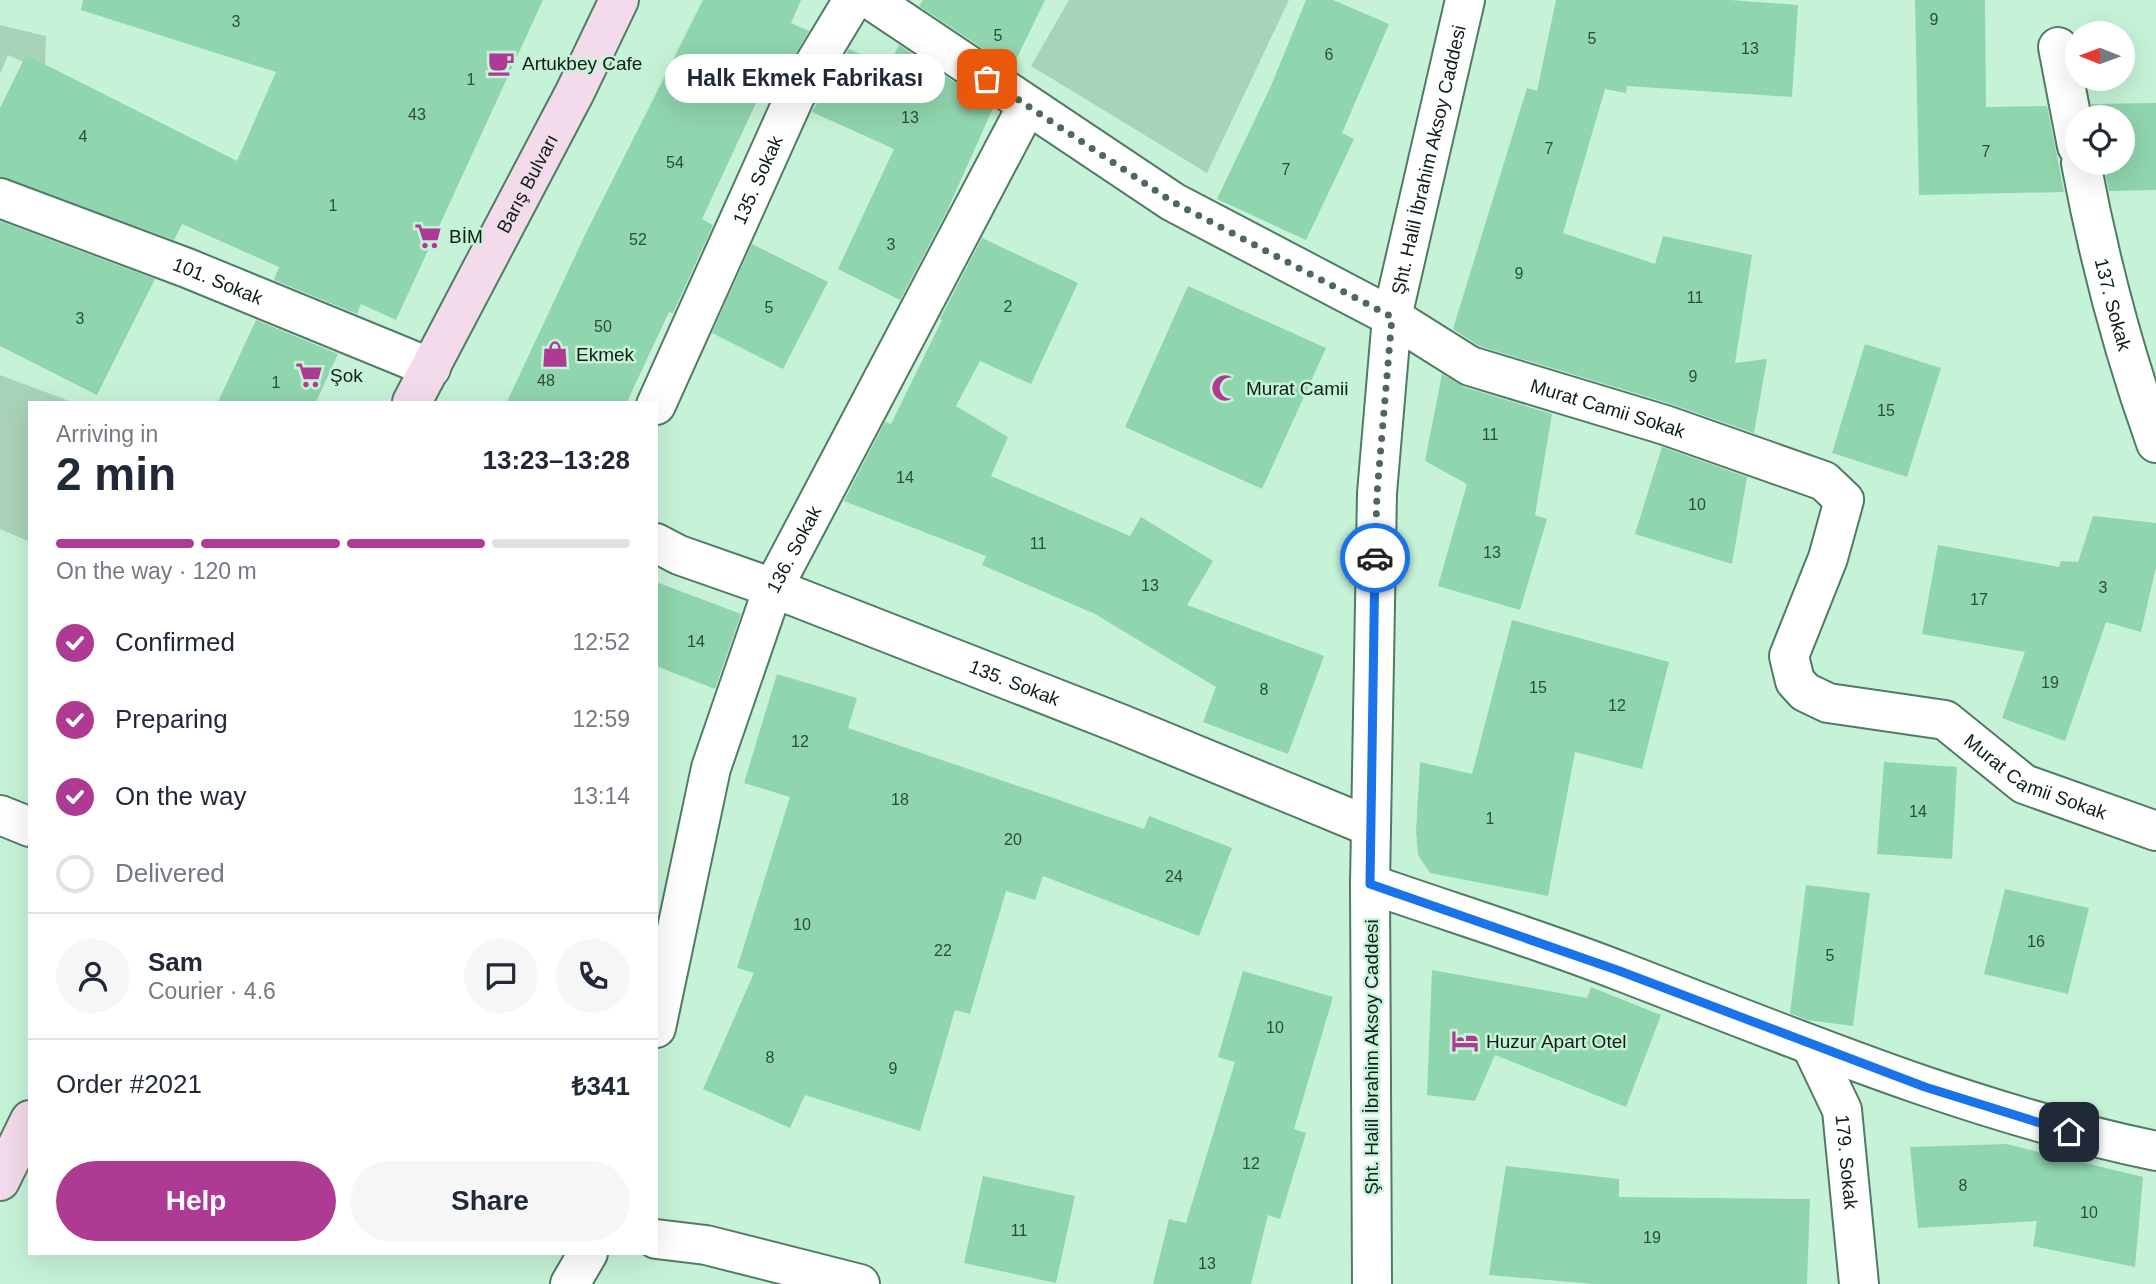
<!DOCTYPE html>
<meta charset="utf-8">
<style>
:root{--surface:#fff;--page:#f6f6f7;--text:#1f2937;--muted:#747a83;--line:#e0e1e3;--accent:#ae3a93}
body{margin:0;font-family:Arial,sans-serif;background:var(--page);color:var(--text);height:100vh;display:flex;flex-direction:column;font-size:26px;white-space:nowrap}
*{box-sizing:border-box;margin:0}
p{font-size:23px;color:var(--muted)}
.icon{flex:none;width:38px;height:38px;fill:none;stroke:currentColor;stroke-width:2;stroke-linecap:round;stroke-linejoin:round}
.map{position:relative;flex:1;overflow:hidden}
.details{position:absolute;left:28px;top:401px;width:630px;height:854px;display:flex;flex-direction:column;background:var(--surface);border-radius:0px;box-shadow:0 7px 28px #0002}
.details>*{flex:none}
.needle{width:46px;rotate:271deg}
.fabs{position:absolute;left:2065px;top:21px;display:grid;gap:14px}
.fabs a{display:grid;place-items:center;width:70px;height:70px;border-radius:50%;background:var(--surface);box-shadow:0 7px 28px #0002;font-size:35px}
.pin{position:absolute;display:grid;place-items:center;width:60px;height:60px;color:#fff;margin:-30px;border-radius:14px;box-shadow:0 4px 10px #0006}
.courier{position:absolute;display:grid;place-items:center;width:70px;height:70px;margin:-35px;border:5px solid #1a73e8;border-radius:50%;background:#fff;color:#222;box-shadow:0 2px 9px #0007}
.bubble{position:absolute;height:49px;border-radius:24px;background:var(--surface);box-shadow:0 7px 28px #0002;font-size:23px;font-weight:600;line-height:49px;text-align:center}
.headline em{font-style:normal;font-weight:600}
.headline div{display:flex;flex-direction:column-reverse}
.headline{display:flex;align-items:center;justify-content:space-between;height:119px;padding:0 28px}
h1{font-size:46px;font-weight:600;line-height:52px}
.bar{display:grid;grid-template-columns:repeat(4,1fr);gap:10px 7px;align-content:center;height:84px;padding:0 28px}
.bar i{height:9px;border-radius:5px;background:var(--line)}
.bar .active{background:var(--accent)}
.bar p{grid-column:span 4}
.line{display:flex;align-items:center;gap:18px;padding:0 28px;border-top:2px solid var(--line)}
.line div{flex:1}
.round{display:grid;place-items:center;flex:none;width:74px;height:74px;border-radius:37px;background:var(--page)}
ol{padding:0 28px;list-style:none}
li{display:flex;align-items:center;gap:21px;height:77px}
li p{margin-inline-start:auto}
li .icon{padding:7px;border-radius:50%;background:var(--accent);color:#fff;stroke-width:4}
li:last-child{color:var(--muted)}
li i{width:38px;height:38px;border:4px solid var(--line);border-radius:50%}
.action{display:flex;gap:14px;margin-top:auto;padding:14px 28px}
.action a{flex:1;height:80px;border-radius:42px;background:var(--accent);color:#fff;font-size:28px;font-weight:600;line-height:80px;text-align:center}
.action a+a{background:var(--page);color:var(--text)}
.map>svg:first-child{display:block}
.green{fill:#a9d3b9}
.building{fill:#8fd5ad}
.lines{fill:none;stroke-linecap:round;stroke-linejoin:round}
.minor-casing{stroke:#517b63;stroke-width:42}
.tertiary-casing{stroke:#517b63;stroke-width:42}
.secondary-casing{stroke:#517b63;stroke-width:42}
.minor{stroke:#fff;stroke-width:38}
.tertiary{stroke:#fff;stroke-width:38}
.secondary{stroke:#f4dbec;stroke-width:38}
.done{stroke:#4e6959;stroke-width:7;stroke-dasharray:0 12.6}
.route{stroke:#1a73e8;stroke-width:9}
.labels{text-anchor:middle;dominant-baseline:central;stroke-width:5;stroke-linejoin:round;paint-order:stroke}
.number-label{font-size:16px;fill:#2e4c3b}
.poi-label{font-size:19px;fill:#0e1f15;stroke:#c6f3d8;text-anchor:start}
.street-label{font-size:19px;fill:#0e1f15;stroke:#c6f3d8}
</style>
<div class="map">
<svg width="2156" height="1284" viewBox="0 0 2156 1284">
<rect width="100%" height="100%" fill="#c6f3d8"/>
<path class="green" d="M1069,0h220l-82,173 -176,-107z
M0,25l46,11 -1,36 -37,-17 -8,19z
M0,375l72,27h-42v140l-30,-13z"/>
<path class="building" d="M83,0h460l-147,320 -35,-16 -4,10 -83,-34 5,-13 -97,-43 -8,16 -174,-63v-69l26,-53 211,106 39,-89 -195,-62z
M703,0h98l-10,23 18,8 -37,63 -10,-4 -60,129 11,6 -40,88 -4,-1 -42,90h-120l77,-165z
M923,0h122l-33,68 -93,-62z
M1306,0h27l56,24 -47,109 12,6 -48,101 -89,-41 54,-113z
M1556,0h174l68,5 -6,92 -165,-11 -1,7 -21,-4 -42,144 92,31 8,-28 89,19 -17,108 32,-4 -13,74 -83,-29 -192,-58 -26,-17 74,-241 10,3z
M1915,0h70l1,107 61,-1 17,86 -145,3z
M899,45l94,63 -46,103 -47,89 -62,-31 56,-120 -82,-37 37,-63 39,17z
M2156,103v87l-47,1 -6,-28h20v-46h-29l-3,-13z
M0,221l155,58 -58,116 -97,-49z
M982,238l96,45 -47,101 -51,-23 -24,45 52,31 -17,39 139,60 11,-19 72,44 -26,44 137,51 -36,98 -85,-32 13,-35 -121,-73 -113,-49 4,-9 -142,-55 41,-79 6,2 51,-104 -2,-1z
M752,244l76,38 -45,87 -71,-36z
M1188,286l138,62 -64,141 -137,-62z
M256,320l82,34 -22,48h-98z
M1865,344l76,24 -34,109 -75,-24z
M1442,374l22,13 88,27 -17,101 12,4 -27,91 -82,-24 29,-102 -42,-23z
M1662,447l85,30 -15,87 -97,-30z
M2093,516l63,7v44l-15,65 -35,-10 -41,119 -63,-23 23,-66 -103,-18 16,-89 121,22 2,-6 17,1z
M656,582l85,32 -26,75 -59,-23z
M1512,620l157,42 -27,107 -67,-17 -27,144 -118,-23 -12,-18 -2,-24 4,-69 52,12z
M777,674l80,24 -9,30 296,101 5,-13 83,32 -33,88 -156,-60 -8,24 -29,-9 -36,123 -15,-4 -35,121 -115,-36 -15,33 -87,-39 51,-116 -17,-5 53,-171 -46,-14z
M1884,762l73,5 -5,92 -75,-5z
M1806,885l64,8 -17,133 -46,-6 -17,-7z
M2005,889l84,19 -21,86 -84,-20z
M1432,970l155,28 4,-11 70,28 -35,92 -131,-52 -20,46 -48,-6z
M1243,971l90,26 -39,132 12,4 -26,86 -12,-4 -17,69h-98l16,-65 17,4 49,-161 -17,-5z
M2006,1144l137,33 -8,90 -102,-21 4,-25 -119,7 -8,-81z
M1506,1166l113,13v18l191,2 -3,85h-213l-105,-9z
M983,1176l92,20 -19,87 -92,-20z"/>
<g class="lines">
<defs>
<g id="minor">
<path id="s1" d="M871,0l302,202 219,115 78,49 195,59 159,56 20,19 -16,58 -39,98 6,25 10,11 23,11 117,17 79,64 132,47"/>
<path d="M2058,47l19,99"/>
<path id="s2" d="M2081,163c18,96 42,188 75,280"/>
<path id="s3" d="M0,198l187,70 244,100"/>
<path id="s4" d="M656,405l139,-309 58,-96"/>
<path id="s5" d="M656,543l23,12 94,33 348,136 250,103"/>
<path d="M0,815l30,12"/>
<path d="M1370,884c83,29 168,55 250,87 177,68 349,141 536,180"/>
<path id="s6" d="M656,1028l55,-260 62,-180 254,-482"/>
<path id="s7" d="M1812,1047l30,63 17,174"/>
<path d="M656,1239l50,6 154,39"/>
<path d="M570,1284l18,-31"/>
</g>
<g id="tertiary">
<path id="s8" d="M1372,1284l-2,-400 7,-391 15,-176 73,-317"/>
</g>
<g id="secondary">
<path id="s9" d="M412,402l163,-310 44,-92"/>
<path d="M0,1181l30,-61"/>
</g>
</defs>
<use href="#minor" class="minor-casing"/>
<use href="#tertiary" class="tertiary-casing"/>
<use href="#secondary" class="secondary-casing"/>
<use href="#minor" class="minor"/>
<use href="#tertiary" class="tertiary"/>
<use href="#secondary" class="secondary"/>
</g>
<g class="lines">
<path class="done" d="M987,79l186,123 219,115 -15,176 -2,65"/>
<path class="route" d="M1375,558l-5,326 247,86 308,117 144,45"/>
</g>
<defs>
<symbol id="cafe-bare" viewBox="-9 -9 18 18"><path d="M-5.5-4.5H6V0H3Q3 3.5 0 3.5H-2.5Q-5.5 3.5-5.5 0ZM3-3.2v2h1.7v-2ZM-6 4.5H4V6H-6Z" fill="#ae3a93" stroke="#c6f3d8" stroke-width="2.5" paint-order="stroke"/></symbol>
<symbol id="supermarket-bare" viewBox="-9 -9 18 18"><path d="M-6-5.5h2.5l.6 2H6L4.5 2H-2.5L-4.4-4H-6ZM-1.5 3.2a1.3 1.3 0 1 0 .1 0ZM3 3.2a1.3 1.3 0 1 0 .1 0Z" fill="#ae3a93" stroke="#c6f3d8" stroke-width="2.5" paint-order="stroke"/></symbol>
<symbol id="shop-bare" viewBox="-9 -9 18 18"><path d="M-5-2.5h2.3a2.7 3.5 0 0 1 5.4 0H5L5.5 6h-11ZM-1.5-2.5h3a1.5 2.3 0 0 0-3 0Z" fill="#ae3a93" stroke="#c6f3d8" stroke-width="2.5" paint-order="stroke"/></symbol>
<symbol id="mosque-bare" viewBox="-9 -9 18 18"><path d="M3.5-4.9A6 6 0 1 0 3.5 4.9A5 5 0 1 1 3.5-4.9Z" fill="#ae3a93" stroke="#c6f3d8" stroke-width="2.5" paint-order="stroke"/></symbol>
<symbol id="hotel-bare" viewBox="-9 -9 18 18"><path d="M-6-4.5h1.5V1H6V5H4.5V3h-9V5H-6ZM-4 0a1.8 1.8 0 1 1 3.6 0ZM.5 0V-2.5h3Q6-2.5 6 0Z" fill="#ae3a93" stroke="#c6f3d8" stroke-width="2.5" paint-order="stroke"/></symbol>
</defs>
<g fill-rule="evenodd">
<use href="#cafe-bare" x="482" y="44" width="38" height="38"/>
<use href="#supermarket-bare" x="409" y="217" width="38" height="38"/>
<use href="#shop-bare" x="536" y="335" width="38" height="38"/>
<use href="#supermarket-bare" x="290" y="356" width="38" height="38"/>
<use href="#mosque-bare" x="1206" y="369" width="38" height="38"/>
<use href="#hotel-bare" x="1446" y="1022" width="38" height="38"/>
</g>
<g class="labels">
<g class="number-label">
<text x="1934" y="19">9</text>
<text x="236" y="21">3</text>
<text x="998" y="35">5</text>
<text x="1592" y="38">5</text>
<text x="1750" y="48">13</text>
<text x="1329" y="54">6</text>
<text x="471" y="79">1</text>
<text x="417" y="114">43</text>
<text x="910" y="117">13</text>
<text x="83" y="136">4</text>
<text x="1549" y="148">7</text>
<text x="1986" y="151">7</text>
<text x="675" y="162">54</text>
<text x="1286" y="169">7</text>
<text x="333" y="205">1</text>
<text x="638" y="239">52</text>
<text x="891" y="244">3</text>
<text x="1519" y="273">9</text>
<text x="1695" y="297">11</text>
<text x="1008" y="306">2</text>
<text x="769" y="307">5</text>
<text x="80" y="318">3</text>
<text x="603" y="326">50</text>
<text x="1693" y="376">9</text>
<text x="546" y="380">48</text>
<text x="276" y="382">1</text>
<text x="1886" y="410">15</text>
<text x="1490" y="434">11</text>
<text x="905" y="477">14</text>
<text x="1697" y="504">10</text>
<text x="1038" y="543">11</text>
<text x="1492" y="552">13</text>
<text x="1150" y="585">13</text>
<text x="2103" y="587">3</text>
<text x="1979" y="599">17</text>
<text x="696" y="641">14</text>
<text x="2050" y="682">19</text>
<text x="1538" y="687">15</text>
<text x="1264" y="689">8</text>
<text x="1617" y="705">12</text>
<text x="800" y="741">12</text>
<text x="900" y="799">18</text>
<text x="1918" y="811">14</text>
<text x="1490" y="818">1</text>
<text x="1013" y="839">20</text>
<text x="1174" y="876">24</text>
<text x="802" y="924">10</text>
<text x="2036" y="941">16</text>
<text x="943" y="950">22</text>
<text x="1830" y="955">5</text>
<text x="1275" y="1027">10</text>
<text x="770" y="1057">8</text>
<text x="893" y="1068">9</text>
<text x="1251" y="1163">12</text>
<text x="1963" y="1185">8</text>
<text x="2089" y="1212">10</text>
<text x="1019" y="1230">11</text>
<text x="1652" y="1237">19</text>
<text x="1207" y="1263">13</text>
</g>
<g class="poi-label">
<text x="522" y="63">Artukbey Cafe</text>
<text x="449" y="236">BİM</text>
<text x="576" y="354">Ekmek</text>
<text x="330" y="375">Şok</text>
<text x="1246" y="388">Murat Camii</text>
<text x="1486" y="1041">Huzur Apart Otel</text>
</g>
<g class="street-label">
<text stroke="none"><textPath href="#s8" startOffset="1129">Şht. Halil İbrahim Aksoy Caddesi</textPath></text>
<text stroke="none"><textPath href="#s4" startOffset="247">135. Sokak</textPath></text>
<text stroke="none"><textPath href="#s9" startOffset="247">Barış Bulvarı</textPath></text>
<text stroke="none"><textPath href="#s3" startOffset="233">101. Sokak</textPath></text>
<text stroke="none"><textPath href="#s2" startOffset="145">137. Sokak</textPath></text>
<text stroke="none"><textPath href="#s1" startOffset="847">Murat Camii Sokak</textPath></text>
<text stroke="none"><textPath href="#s6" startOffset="500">136. Sokak</textPath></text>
<text stroke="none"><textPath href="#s5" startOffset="385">135. Sokak</textPath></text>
<text stroke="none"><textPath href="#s1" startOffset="1561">Murat Camii Sokak</textPath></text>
<text transform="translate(1371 1057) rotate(-90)">Şht. Halil İbrahim Aksoy Caddesi</text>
<text stroke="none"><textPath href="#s7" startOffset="122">179. Sokak</textPath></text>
</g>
</g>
</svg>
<div class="fabs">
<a><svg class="needle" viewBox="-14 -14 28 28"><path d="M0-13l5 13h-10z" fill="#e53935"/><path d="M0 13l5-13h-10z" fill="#747a83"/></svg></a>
<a><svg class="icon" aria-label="locate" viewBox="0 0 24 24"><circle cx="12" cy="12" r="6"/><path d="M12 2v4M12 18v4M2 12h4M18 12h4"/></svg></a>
</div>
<div class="pin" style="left:987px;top:79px;background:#ea580c"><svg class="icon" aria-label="bag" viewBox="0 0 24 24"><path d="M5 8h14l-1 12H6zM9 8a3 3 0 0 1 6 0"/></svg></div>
<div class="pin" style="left:2069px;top:1132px;background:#1f2937"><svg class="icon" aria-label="home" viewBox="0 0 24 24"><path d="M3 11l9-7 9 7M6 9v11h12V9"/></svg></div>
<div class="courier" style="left:1375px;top:558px"><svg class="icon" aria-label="car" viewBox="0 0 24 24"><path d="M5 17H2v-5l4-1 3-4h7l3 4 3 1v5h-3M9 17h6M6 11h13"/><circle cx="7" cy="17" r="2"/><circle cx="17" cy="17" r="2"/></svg></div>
<div class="bubble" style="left:665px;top:54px;width:280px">Halk Ekmek Fabrikası</div>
<section class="details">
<div class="headline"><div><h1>2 min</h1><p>Arriving in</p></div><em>13:23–13:28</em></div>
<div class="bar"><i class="active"></i><i class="active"></i><i class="active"></i><i></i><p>On the way · 120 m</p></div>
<ol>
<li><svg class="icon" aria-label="check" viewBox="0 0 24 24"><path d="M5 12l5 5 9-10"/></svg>Confirmed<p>12:52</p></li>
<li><svg class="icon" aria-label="check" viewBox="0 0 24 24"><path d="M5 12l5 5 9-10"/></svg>Preparing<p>12:59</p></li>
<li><svg class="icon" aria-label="check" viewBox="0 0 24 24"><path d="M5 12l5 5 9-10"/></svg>On the way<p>13:14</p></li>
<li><i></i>Delivered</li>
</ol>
<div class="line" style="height:126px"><a class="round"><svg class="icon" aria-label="person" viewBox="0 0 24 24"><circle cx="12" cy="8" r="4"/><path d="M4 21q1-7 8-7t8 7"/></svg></a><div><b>Sam</b><p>Courier · 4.6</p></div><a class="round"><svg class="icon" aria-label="chat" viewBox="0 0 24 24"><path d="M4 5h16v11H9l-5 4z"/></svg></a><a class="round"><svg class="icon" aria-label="phone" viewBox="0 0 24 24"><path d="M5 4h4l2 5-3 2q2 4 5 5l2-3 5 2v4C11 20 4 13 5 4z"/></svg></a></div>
<div class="line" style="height:91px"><div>Order #2021</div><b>₺341</b></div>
<div class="action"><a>Help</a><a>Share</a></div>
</section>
</div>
